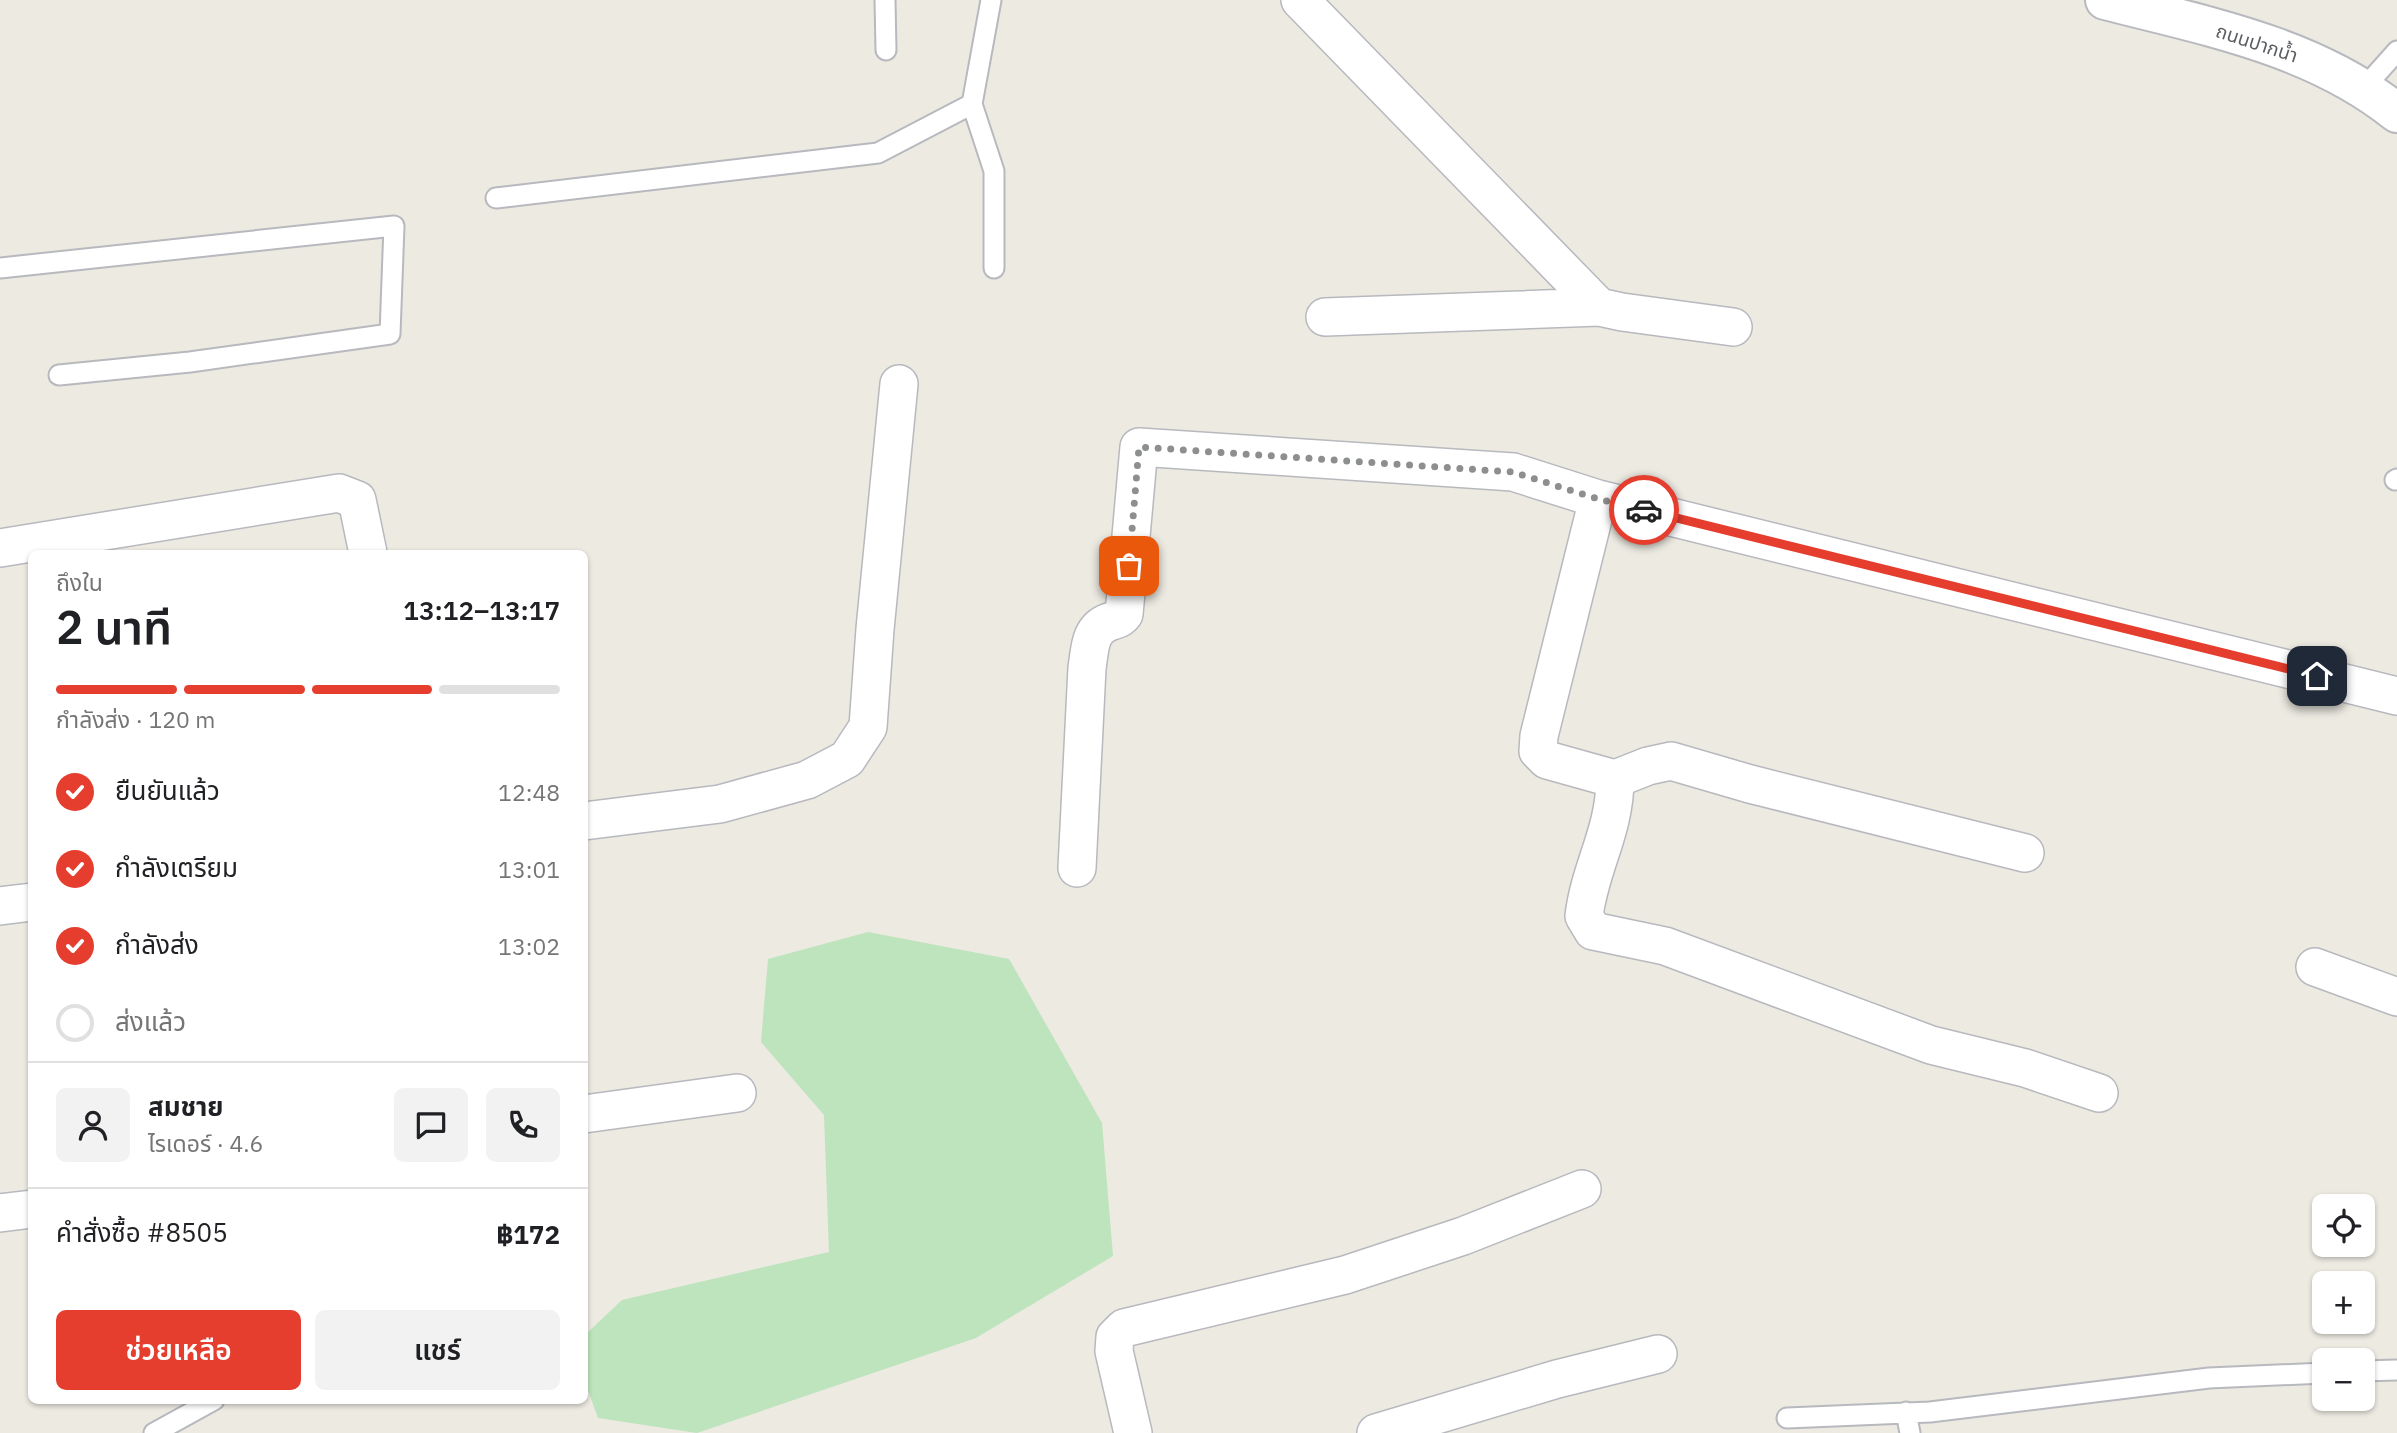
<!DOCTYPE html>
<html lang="th">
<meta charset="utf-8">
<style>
:root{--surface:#fff;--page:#f2f2f2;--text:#202124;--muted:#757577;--line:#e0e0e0;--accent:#e53d2e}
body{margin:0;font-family:"IBM Plex Sans","Noto Sans Thai",sans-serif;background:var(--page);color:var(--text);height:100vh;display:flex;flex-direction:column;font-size:26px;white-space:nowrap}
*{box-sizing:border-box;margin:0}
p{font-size:23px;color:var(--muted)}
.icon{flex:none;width:38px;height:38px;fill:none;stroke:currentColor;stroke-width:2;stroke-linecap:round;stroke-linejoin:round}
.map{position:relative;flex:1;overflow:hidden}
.panel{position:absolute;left:28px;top:550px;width:560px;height:854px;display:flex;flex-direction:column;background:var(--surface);border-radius:10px;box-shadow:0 2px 5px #0004}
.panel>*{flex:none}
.buttons{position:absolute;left:2312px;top:1194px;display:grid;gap:14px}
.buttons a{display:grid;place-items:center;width:63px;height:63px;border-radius:10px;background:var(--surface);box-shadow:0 2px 5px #0004;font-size:35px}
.pin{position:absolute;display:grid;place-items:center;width:60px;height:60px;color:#fff;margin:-30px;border-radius:14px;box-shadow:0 4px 10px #0006}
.courier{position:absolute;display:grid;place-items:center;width:70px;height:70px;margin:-35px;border:5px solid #e53d2e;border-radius:50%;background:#fff;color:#222;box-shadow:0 2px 9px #0007}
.overview em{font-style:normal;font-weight:600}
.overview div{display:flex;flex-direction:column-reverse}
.overview{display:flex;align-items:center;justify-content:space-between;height:119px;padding:0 28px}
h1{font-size:46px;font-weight:600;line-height:52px}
.bar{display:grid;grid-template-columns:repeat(4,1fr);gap:10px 7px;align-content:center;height:84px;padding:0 28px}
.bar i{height:9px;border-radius:5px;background:var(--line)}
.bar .selected{background:var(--accent)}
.bar p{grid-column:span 4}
.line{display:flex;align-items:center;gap:18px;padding:0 28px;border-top:2px solid var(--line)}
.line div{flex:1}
.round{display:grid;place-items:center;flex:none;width:74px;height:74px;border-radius:10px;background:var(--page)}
ol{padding:0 28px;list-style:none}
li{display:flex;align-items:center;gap:21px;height:77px}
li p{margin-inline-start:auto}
li .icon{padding:7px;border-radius:50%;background:var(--accent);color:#fff;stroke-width:4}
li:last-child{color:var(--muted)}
li i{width:38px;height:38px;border:4px solid var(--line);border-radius:50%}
.action{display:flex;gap:14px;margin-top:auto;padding:14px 28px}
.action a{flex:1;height:80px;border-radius:10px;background:var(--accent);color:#fff;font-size:28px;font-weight:600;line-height:80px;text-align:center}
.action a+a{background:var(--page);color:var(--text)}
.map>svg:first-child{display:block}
.green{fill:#bde4bd}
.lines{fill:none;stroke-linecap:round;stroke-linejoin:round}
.service-casing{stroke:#b7b9be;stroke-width:23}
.minor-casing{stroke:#b7b9be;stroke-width:40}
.tertiary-casing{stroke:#b7b9be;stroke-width:42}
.service{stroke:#fff;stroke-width:19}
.minor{stroke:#fff;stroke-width:37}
.tertiary{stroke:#fff;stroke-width:38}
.done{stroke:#8d8e8e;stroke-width:7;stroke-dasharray:0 12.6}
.route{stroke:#e53d2e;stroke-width:9}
.labels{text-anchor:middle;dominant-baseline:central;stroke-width:5;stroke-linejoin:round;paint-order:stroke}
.street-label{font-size:19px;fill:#5a5d62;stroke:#fff}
</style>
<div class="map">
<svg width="2397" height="1433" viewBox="0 0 2397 1433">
<rect width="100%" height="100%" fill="#eceae1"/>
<path class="green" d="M868,932l141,27 93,164 11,133 -137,82 -279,95 -99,-15 -13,-36v-47l37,-35 207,-48 -5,-137 -63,-73 7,-83z"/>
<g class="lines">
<defs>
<path id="service" d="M885,0l1,50
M2363,89l34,-38
M972,104l22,67v97
M496,198l382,-45 94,-49 19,-104
M0,268l394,-42 -4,108 -200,28 -131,13
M2395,480l2,-1
M2362,1371l35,-1
M1906,1412l4,21
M1787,1418l143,-6 279,-34 115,-5
M154,1433l60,-33"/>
<path id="minor" d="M1300,0l299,307 23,5 111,15
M1325,317l274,-10
M1598,499l-59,237 -1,15 9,9 68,19c0,52 -25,88 -31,137l9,15 72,15 266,99 94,23 74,25
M0,548l339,-55 18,7 11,53
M1615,779l33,-13 23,-5 79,23 275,69
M584,821l136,-17 87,-24 40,-21 21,-32 7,-98 24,-245
M1077,868l10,-200c3,-18 2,-39 22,-46 7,-3 10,-1 15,-8l15,-167 374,25 85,27 799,197
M0,906l32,-4
M2315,967l82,30
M584,1114l153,-21
M0,1213l32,-4
M1133,1433l-19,-82 1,-14 9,-9 221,-53 118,-39 119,-47
M1376,1433l181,-54 101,-25"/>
<path id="tertiary" d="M2105,0c101,26 209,46 292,113"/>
</defs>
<use href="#service" class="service-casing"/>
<use href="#minor" class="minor-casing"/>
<use href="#tertiary" class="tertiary-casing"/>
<use href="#service" class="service"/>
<use href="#minor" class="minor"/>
<use href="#tertiary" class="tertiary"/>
</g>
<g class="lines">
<path class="done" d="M1129,566l10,-119 374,25 85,27 46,11"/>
<path class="route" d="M1644,510l673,166"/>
</g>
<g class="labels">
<g class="street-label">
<text transform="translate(2257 43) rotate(18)">ถนนปากน้ำ</text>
</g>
</g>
</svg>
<div class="buttons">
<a><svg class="icon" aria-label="locate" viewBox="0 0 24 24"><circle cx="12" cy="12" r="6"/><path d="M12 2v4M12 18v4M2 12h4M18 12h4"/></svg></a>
<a>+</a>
<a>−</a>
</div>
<div class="pin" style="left:1129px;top:566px;background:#ea580c"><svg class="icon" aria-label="bag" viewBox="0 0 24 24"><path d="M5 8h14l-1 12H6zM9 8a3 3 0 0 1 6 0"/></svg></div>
<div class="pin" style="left:2317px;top:676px;background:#1f2937"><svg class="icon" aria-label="home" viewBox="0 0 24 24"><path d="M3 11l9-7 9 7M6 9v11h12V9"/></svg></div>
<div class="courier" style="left:1644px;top:510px"><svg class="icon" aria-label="car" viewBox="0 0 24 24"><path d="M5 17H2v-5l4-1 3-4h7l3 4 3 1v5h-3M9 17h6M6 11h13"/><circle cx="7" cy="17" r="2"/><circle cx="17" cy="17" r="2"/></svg></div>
<section class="panel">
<div class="overview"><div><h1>2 นาที</h1><p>ถึงใน</p></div><em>13:12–13:17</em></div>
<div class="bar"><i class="selected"></i><i class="selected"></i><i class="selected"></i><i></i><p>กำลังส่ง · 120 m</p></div>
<ol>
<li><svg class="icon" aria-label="check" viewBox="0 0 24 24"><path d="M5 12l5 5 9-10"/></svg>ยืนยันแล้ว<p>12:48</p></li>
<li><svg class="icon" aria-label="check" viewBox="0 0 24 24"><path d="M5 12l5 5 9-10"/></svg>กำลังเตรียม<p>13:01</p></li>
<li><svg class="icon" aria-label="check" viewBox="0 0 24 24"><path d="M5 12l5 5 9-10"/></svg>กำลังส่ง<p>13:02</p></li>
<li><i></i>ส่งแล้ว</li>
</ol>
<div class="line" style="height:126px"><a class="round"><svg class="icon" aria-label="person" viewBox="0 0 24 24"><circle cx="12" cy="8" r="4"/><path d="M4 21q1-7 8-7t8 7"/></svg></a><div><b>สมชาย</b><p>ไรเดอร์ · 4.6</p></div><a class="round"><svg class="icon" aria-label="chat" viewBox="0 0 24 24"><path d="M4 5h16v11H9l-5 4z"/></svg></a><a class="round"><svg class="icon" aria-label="phone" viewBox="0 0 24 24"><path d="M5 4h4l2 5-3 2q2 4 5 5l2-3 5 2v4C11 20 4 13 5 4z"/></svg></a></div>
<div class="line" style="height:91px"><div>คำสั่งซื้อ #8505</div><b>฿172</b></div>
<div class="action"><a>ช่วยเหลือ</a><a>แชร์</a></div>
</section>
</div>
